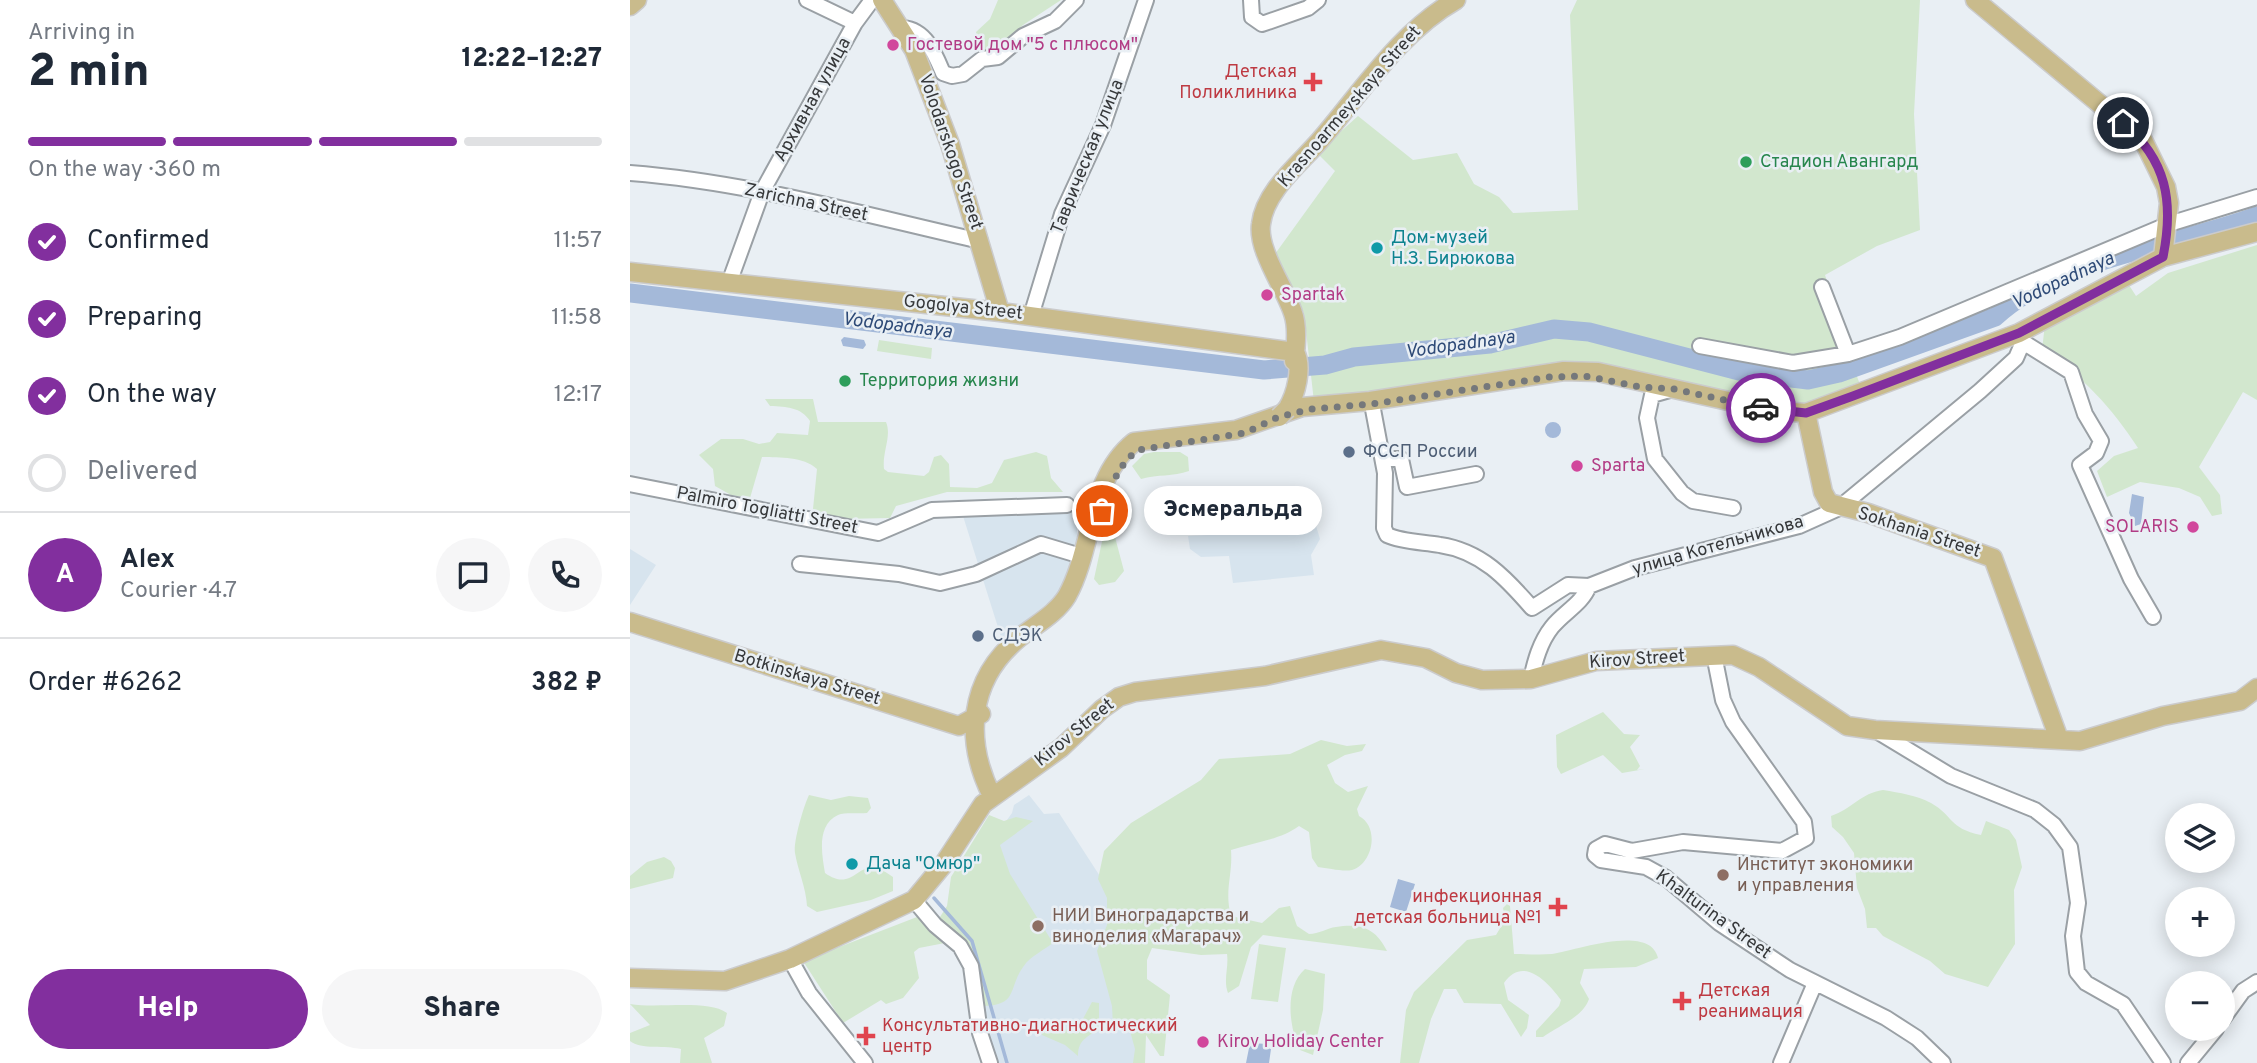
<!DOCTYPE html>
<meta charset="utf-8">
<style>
:root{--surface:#fff;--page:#f6f6f7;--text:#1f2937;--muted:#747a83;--line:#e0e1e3;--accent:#822f9e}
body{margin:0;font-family:Overpass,sans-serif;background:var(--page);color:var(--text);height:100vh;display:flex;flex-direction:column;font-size:26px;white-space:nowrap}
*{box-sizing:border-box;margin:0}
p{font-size:23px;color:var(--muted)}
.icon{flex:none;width:38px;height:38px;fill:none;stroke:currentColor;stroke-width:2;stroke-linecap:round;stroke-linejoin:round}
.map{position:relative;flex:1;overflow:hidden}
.details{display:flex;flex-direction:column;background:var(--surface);width:630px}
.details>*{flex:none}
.tools{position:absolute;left:1535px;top:803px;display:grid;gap:14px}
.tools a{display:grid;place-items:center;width:70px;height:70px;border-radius:50%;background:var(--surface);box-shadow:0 4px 18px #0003;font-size:35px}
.pin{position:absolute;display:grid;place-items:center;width:60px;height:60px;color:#fff;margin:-30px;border:4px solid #fff;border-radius:50%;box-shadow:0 2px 7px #0007}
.courier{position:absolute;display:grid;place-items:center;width:70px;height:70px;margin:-35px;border:5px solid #822f9e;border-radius:50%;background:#fff;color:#222;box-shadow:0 2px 9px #0007}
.bubble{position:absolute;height:49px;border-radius:24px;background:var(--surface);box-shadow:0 4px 18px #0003;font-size:23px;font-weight:800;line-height:49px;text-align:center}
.headline em{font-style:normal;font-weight:800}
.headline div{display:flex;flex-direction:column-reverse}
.headline{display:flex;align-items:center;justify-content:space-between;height:119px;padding:0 28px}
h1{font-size:46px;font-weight:800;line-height:52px}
.bar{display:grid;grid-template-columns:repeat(4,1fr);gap:10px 7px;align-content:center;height:84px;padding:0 28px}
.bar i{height:9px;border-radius:5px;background:var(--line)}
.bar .current{background:var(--accent)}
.bar p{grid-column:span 4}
.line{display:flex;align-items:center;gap:18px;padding:0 28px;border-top:2px solid var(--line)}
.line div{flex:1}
.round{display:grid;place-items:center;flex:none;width:74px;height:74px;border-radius:37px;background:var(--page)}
ol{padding:0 28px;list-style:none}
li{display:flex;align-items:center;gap:21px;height:77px}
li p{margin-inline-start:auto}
li .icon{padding:7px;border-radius:50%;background:var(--accent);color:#fff;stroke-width:4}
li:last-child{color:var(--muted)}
li i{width:38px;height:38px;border:4px solid var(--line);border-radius:50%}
.primary-button{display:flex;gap:14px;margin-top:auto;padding:14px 28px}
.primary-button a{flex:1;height:80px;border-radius:42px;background:var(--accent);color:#fff;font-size:28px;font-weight:800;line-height:80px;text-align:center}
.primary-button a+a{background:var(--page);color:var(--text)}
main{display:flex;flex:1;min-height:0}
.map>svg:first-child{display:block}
.built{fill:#d7e4ee}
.green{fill:#d2e7ce}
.water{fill:#a4b9d9}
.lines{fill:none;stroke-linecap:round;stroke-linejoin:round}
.stream{stroke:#a4b9d9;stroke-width:3.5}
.river{stroke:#a4b9d9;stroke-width:19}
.minor-casing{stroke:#9aa0a5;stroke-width:18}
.major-casing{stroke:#cbcbcc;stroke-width:21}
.minor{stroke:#fff;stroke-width:14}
.major{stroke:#c9bb8c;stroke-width:18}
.major-bridge-casing{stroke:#cbcbcc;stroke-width:21;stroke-linecap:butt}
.major-bridge{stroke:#c9bb8c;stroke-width:18}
.done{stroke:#75787b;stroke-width:7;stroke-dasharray:0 12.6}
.route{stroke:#822f9e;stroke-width:9}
.hotel-dot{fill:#d1479c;stroke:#e9eff4;stroke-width:2.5}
.health-dot{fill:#e0444e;stroke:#e9eff4;stroke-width:2.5}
.leisure-dot{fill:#2e9e5b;stroke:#e9eff4;stroke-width:2.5}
.culture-dot{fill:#0f9aa8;stroke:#e9eff4;stroke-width:2.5}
.service-dot{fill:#5c6f8a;stroke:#e9eff4;stroke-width:2.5}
.education-dot{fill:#8d6e63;stroke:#e9eff4;stroke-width:2.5}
.labels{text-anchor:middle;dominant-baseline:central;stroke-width:5;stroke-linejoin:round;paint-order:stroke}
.hotel-label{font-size:18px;fill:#b23c85;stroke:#e9eff4;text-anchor:start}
.health-label{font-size:18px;fill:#be3a42;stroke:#e9eff4;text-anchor:end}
.street-label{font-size:18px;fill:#36383a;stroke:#e9eff4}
.leisure-label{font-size:18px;fill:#27864d;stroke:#e9eff4;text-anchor:start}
.culture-label{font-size:18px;fill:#0d838f;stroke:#e9eff4;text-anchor:start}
.service-label{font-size:18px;fill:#4e5e75;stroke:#e9eff4;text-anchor:start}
.education-label{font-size:18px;fill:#785e54;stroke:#e9eff4;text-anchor:start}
.water-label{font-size:19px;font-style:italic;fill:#2e4a77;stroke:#e9eff4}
</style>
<main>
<section class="details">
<div class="headline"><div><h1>2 min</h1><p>Arriving in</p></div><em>12:22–12:27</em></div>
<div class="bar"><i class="current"></i><i class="current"></i><i class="current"></i><i></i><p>On the way · 360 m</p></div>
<ol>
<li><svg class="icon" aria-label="check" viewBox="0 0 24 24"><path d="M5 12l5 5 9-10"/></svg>Confirmed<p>11:57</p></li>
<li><svg class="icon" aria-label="check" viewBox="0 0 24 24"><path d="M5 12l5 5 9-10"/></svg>Preparing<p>11:58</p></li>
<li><svg class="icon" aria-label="check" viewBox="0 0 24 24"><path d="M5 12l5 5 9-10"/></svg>On the way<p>12:17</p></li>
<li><i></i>Delivered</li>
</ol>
<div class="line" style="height:126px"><b class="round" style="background:var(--accent);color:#fff">A</b><div><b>Alex</b><p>Courier · 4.7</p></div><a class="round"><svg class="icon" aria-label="chat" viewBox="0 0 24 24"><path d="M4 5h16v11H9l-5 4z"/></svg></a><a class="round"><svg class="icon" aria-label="phone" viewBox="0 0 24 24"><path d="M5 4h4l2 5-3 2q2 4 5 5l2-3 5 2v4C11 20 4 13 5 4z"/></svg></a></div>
<div class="line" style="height:91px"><div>Order #6262</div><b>382 ₽</b></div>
<div class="primary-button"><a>Help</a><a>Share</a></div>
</section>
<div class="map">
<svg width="1627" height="1063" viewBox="0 0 1627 1063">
<rect width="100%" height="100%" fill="#e9eff4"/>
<path class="built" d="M659,499h19l12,40 -9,16 3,20 -81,8 -4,-27 -28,1 -11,-8 -2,-13 77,-4 -2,-22z
M441,509l6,3v35l-17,46 -58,47 -39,-124z
M0,549l26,16 -26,40z
M399,795l15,19 15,-1 59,91 21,159h-142l-7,-25 -11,-70 15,-130 18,-25 2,-8z"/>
<path class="green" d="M368,0h63l-38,25 -21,20 -22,7 -4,-20 14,-13z
M947,0h343l-6,114 6,116 -43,16 -52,29 2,6 -5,6 41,105 -57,21 -194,-29 -27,-8 -271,26 -10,-89 -29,-59 60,-83 -18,-18 41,-37 55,44 44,-7 17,31 25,13 14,16 65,-3 -8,-195z
M1627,245v155l-14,-8 -44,75 21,28 2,19 -10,2 -12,-19 -21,-9 -39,-6 -33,15 -10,-26 17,-15 24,-8c-26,-40 -56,-73 -96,-98l3,-26 82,-42 9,14 32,-23z
M249,340l53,8 -1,11 -54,-8z
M135,399h48l5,23h68c6,14 -4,30 -2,47l4,3 36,4 5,-4 5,-15 7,-2 8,9 1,23 27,1 15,-5 12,-23 32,-8 11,4 4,22 12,14h-116l-51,14 -6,12 -48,1 -29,-10 4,-40c-14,-13 -37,-11 -55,-12l-12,41 -19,-3 -16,-9 -2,-17 -14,-14 22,-16h22l16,5 11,-2 7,-9 31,2 2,-14c-9,-14 -23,-14 -40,-15z
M524,452h26l8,5 1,14c-16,6 -31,3 -48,8l-9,-13 12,-12z
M481,522l13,49 -9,11 -16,3 -5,-6 12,-56z
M973,712l21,22 16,1 -10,12 10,19 -3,4 8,-1 -23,4 -19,-18 -42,19 -4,-7 -1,-32z
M691,740l26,6 19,-2 -4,7 -17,4 -18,10 8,18 13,9 20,-6 -11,23 2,7c21,11 14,48 -7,54 -9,2 -24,-2 -34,-3l-6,-9 -3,-26 -10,-6c-19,14 -44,16 -68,24 2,25 -7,40 0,66l31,7 17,-15 11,-2 7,20 12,8c10,0 18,-6 27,-7 26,-4 40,2 51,24l-124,-16 -12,12 -12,39 -11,7c-5,-13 1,-26 -1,-39l-26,1 -49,-7 -5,12v19l23,16 -6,61h-4l-14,-21 -1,28h-12l2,-14 -5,-18 -17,-5 -1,-20 -15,-55 10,-26v-27l-9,-19 6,-28 27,-28 70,-43 18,-21 71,-5z
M1253,790c17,3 33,5 48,13 23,13 17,25 50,32l5,-14 23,9 7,10 6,27 -8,23 1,54 -27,43 -43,-13 -15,-13 -47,-25 -7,-8h-9l-2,-19 -8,-21 -3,-35 -11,-16 -11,-10 -1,-11c21,-7 30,-23 52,-26z
M179,795l22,5 18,-4 19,2 3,10 -4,5c-9,1 -22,-1 -29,2 -22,10 -16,40 -13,58 24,17 30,-4 50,-8l18,12v14l-22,9 -54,12 -10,-6c-1,-19 -9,-35 -12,-53 -2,-11 9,-48 14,-58z
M359,815l15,6 12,-4 17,4 -33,24 10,29 43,69c-8,6 -21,13 -27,20 -21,26 -4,43 -48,43 -10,-17 -18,-55 -28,-64l-31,6 -5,4 5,26 -16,20 -17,6 -5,-4 -38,23 -40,-62 114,-44h23l7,-11 4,-29z
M34,857l7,4 4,7 -2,10 -43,11v-13l17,-14z
M877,904l3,2 4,48c12,0 26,1 38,0 23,-3 98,-31 106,4l-22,9 -52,2 -4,14 9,16c-6,18 -31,27 -46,38h-7v-6l23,-25 2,-6c-13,-18 -38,-45 -57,-17l4,17 21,15 -2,13 -6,9 -20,-33 -37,-1 -8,-14h-12l-13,30 -12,44h-19l6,-53 8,-18 53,-52 29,-5 9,-15 -2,-12z
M629,944l27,4 -8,54 -27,-3z
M675,969l20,5 -2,36 -10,45 -13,-5c-11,-22 -16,-63 5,-81z
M462,1002l7,1v24c-10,11 -21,11 -21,29l-13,-11 -23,-10 -1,-7 3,-6 9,-2 7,8 16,4z
M0,1004c28,5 77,-5 97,9l-3,13 -20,12 8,25h-32l1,-14c-15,-4 -40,1 -51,-8v-8l20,-8z"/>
<path class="water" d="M214,337l20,3 2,5 -3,4 -20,-3 -2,-6z
M915 430a8 8 0 1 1 16 0a8 8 0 1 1-16 0Z
M1502,494l12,3 -3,27 -6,2 -6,-13z
M768,879l17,5 -9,28 -16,-5z
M620,1043l18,1 -1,4 4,1 -2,14h-23z"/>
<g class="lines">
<path class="stream" d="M304,898l38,43 35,122"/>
<path class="river" d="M0,293l634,77 61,-5 29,-8 136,-13 64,-15 35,3 154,40 65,8 31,-7 156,-56c66,-61 180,-70 262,-101"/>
<defs>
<path id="minor" d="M177,0l48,23
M621,0l1,17 10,7 46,-16 10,-8
M273,28c23,2 32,26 40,45l9,3 11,-2 19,-15 16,-2 25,-21 32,-15 21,-21
M0,173c118,9 235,42 350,68
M99,283l33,-91 93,-169 17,-23
M1192,287l26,67
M401,316l31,-102 41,-89 43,-125
M1393,342l48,30 14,42 16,27 -5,12 -16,12 51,114 22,38
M1070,346l93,17 55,-9 52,-17 269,-113 88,-27
M1043,389l-21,6 -5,23 8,41 27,34 11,8 40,7
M742,404l13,69 -1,55 3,7c15,7 37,7 53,10 41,6 66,33 92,63l36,-23 21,1c-7,18 -25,26 -37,41 -12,15 -17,34 -21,52
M753,459h18l6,28 69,-13
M0,484l248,49 54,-23 135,-5
M170,564l99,10 41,9 36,-9 65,-30 40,12
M959,586l46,-18 164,-42 40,-18 141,-117 36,-33 7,-16 -4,-9
M1084,655l9,45 10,22 71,100 2,16 -24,13 -99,-9 -51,9 -27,-7 -9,5 -1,6 6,5 45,7 20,11 53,45 71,47 96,48 31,20 26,25
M1245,730l76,46 84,34 19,15 16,22 8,56 -5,33 4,36 9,11 37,21 40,59
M284,900l21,25 25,21 11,20 9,67 10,30
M160,959l19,34 56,70
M1592,1020l21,-29 14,-9
M1151,1063l34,-80
M1558,1063l28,-34"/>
<path id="major" d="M252,0l32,50 36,94 50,168
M1345,0l168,140 23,47 3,16 -6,54
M0,6l7,-6
M0,272l370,40 295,40c8,15 1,43 -8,57
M664,361c2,-14 4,-34 -1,-48 -8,-25 -36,-63 -32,-89 4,-34 41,-62 61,-86 41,-48 79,-107 134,-138
M1176,413l17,79 6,11 39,10 125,45 66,181
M0,622l329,104 22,-12
M362,796c-28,-56 -24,-116 27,-158 16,-13 37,-24 48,-42 27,-49 21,-117 67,-154l102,-12 66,-23 68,-6 194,-30 34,1 171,38 37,3 213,-80 144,-76 94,-25
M0,978l95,3 65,-22 124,-59 29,-35 40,-61 78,-56 41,-39 17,-12 16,-5 130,-16 116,-26 45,8 30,15 26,7 49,-1 65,-18 137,-6 26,12 88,59 28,4 205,11 83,-25 77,-15 17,-13"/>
</defs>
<use href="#minor" class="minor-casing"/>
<use href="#major" class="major-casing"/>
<use href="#minor" class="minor"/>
<use href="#major" class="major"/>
<defs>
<path id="major-bridge" d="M649,417l8,-8"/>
</defs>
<use href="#major-bridge" class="major-bridge-casing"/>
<use href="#major-bridge" class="major-bridge"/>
</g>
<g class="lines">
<path class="done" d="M472,511c9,-24 15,-45 36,-61l107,-17 33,-16 34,-8 60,-5 178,-27 35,-1 55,11 34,2 87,19"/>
<path class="route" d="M1131,408l45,5 47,-17 166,-63 144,-76c11,-55 4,-97 -40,-134"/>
</g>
<g class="hotel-dot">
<circle cx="263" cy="45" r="7"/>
<circle cx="637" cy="295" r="7"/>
<circle cx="947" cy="466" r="7"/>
<circle cx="1563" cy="527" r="7"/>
<circle cx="573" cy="1042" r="7"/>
</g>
<g class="health-dot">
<path d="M679.5 71.5h7v7h7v7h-7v7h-7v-7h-7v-7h7z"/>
<path d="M924.5 896.5h7v7h7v7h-7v7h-7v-7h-7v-7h7z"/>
<path d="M1048.5 990.5h7v7h7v7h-7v7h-7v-7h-7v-7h7z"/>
<path d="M232.5 1025.5h7v7h7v7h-7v7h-7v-7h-7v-7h7z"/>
</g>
<g class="leisure-dot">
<circle cx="1116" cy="162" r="7"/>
<circle cx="215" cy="381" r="7"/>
</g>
<g class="culture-dot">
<circle cx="747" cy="248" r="7"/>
<circle cx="222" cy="864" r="7"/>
</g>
<g class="service-dot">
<circle cx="719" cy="452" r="7"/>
<circle cx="348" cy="636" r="7"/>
</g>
<g class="education-dot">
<circle cx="1093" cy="875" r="7"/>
<circle cx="408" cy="926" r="7"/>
</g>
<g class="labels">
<g class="hotel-label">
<text x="277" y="45">Гостевой дом "5 с плюсом"</text>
<text x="651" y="295">Spartak</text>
<text x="961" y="466">Sparta</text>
<text x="1549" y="527" text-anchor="end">SOLARIS</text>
<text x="587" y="1042">Kirov Holiday Center</text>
</g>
<g class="health-label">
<text x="667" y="72">Детская<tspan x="667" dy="21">Поликлиника</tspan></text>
<text x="912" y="897">инфекционная<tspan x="912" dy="21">детская больница №1</tspan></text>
<text x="1068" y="991" text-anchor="start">Детская<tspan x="1068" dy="21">реанимация</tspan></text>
<text x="252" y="1026" text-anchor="start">Консультативно-диагностический<tspan x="252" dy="21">центр</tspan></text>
</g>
<g class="street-label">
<text transform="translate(183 100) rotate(-61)">Архивная улица</text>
<text transform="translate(720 107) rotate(-49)">Krasnoarmeyskaya Street</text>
<text transform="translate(320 152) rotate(71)">Volodarskogo Street</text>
<text transform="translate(458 157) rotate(-68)">Таврическая улица</text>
<text transform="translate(176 203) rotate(12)">Zarichna Street</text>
<text transform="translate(333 308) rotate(6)">Gogolya Street</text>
<text transform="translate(137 511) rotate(11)">Palmiro Togliatti Street</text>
<text transform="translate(1289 533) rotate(18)">Sokhania Street</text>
<text transform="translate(1088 546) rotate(-16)">улица Котельникова</text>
<text transform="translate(1007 660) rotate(-4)">Kirov Street</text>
<text transform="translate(177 678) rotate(17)">Botkinskaya Street</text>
<text transform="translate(445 733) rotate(-39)">Kirov Street</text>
<text transform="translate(1083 915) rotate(36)">Khalturina Street</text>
</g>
<g class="leisure-label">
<text x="1130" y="162">Стадион Авангард</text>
<text x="229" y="381">Территория жизни</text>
</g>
<g class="culture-label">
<text x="761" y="238">Дом-музей<tspan x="761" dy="21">Н.З. Бирюкова</tspan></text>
<text x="236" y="864">Дача "Омюр"</text>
</g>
<g class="service-label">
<text x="733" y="452">ФССП России</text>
<text x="362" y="636">СДЭК</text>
</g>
<g class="education-label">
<text x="1107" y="865">Институт экономики<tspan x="1107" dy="21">и управления</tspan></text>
<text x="422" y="916">НИИ Виноградарства и<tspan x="422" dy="21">виноделия «Магарач»</tspan></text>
</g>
<g class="water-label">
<text transform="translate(1433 281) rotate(-25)">Vodopadnaya</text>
<text transform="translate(267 326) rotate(7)">Vodopadnaya</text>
<text transform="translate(830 345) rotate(-8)">Vodopadnaya</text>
</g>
</g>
</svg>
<div class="tools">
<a><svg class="icon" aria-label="layers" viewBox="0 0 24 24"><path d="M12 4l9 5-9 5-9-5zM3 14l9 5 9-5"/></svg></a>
<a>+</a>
<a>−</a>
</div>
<div class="pin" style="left:472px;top:511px;background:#ea580c"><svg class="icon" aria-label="bag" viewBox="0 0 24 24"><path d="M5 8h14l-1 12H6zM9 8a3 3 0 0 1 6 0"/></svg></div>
<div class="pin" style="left:1493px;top:123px;background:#1f2937"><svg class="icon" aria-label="home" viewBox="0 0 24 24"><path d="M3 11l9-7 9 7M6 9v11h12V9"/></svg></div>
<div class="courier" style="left:1131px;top:408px"><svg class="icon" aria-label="car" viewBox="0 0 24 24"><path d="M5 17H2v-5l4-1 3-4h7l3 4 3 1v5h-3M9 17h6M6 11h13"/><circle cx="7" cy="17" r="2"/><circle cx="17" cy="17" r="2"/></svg></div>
<div class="bubble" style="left:514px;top:486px;width:178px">Эсмеральда</div>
</div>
</main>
